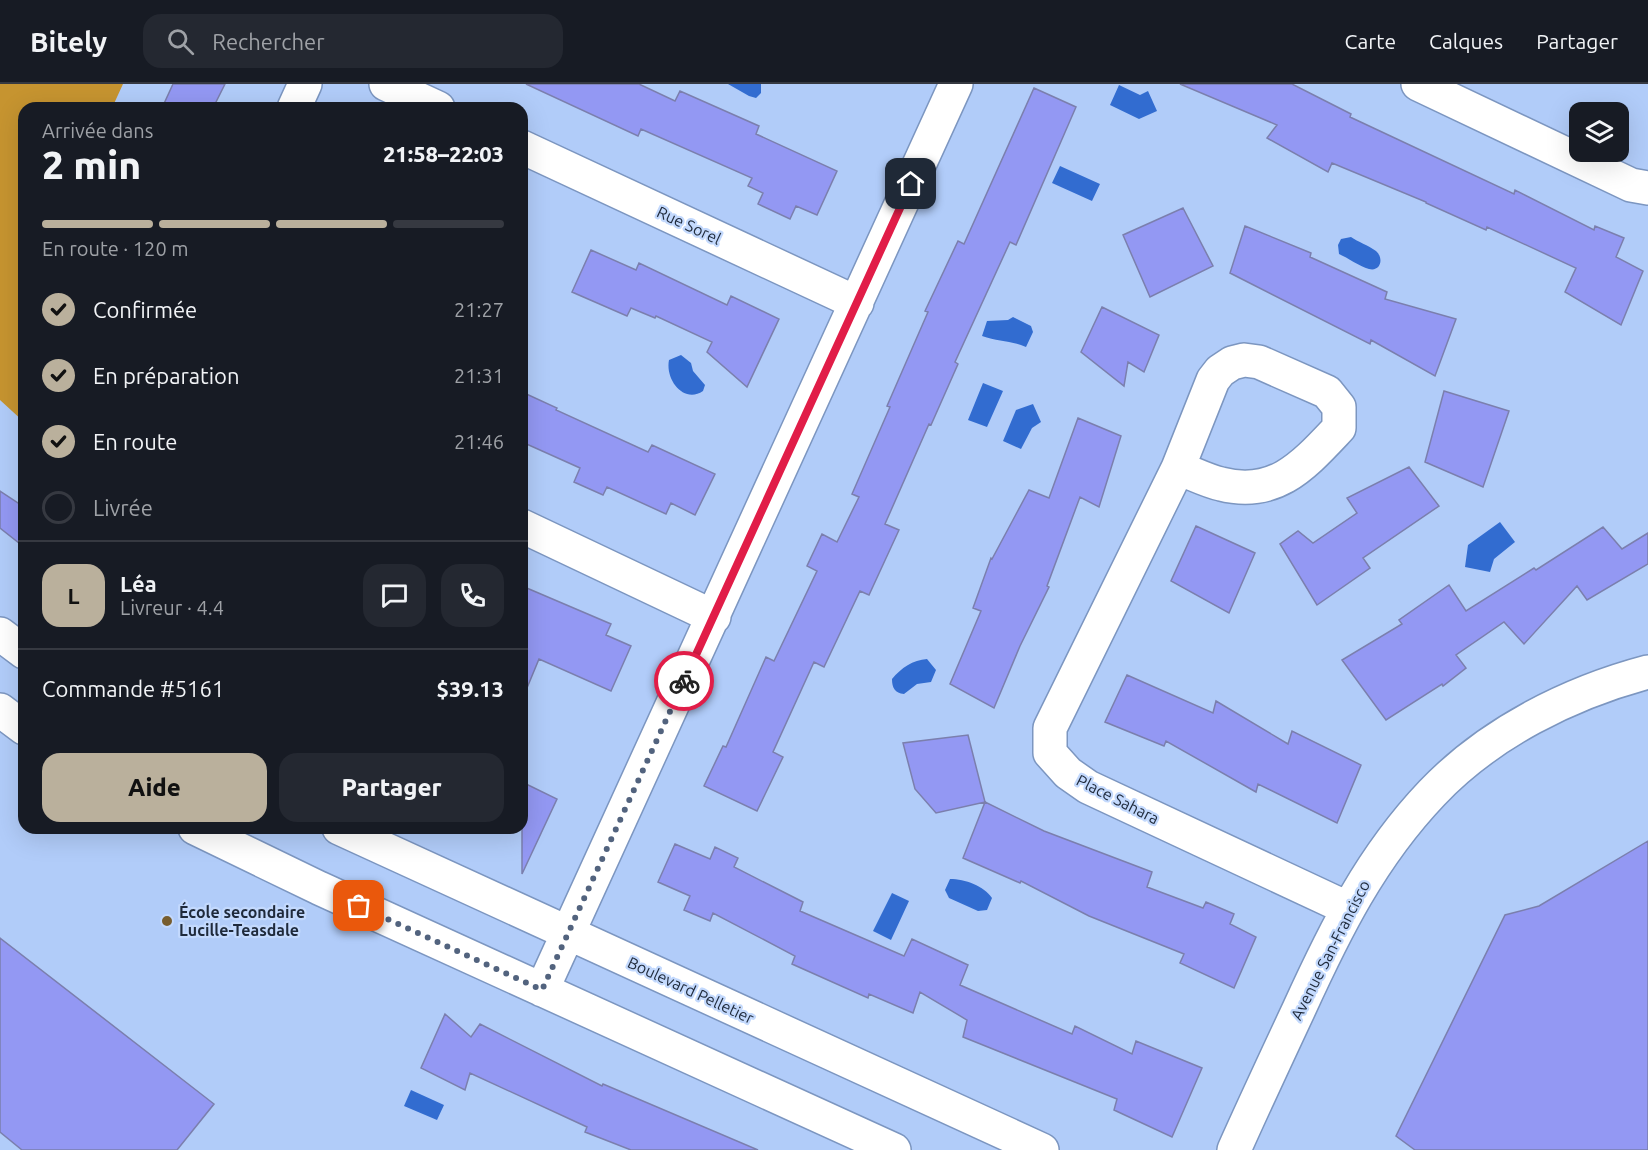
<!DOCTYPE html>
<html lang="fr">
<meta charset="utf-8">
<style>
:root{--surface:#171b24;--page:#242831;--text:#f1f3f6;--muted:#9ea1a6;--line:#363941;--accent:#bab09c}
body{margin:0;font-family:Ubuntu,sans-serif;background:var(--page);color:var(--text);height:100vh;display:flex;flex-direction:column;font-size:22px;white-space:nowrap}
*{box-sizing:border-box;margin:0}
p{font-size:20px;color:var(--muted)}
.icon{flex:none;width:33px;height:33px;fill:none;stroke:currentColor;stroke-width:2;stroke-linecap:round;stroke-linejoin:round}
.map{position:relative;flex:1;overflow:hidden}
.details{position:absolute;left:18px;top:18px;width:510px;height:732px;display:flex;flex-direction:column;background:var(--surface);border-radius:18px;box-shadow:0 6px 24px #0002}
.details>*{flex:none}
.controls{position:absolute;left:1569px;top:18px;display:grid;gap:12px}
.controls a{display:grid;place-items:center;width:60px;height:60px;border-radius:12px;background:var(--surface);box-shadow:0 6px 24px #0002;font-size:30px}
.pin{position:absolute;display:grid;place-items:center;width:51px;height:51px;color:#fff;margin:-26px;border-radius:12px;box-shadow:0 3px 9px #0006}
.courier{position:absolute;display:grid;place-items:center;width:60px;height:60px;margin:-30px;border:4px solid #e11d48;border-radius:50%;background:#fff;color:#222;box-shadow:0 2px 8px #0007}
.overview em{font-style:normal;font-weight:800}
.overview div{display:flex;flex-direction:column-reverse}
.overview{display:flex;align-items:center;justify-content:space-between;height:102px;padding:0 24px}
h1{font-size:39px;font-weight:800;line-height:45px}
.bar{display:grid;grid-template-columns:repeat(4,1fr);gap:9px 6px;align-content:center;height:72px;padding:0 24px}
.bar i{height:8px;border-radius:4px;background:var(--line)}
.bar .on{background:var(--accent)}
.bar p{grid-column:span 4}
.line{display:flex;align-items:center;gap:15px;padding:0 24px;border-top:2px solid var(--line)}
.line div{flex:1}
.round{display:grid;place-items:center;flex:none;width:63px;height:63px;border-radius:18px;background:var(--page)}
ol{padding:0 24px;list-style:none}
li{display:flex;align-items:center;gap:18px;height:66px}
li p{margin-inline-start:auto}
li .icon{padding:6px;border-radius:50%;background:var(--accent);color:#111;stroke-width:4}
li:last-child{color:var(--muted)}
li i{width:33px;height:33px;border:3px solid var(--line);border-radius:50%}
.action{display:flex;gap:12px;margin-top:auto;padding:12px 24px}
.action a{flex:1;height:69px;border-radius:18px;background:var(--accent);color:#111;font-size:24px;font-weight:800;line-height:69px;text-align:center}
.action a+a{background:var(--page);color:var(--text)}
header{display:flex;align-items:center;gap:36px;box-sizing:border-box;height:84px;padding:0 30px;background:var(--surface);border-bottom:2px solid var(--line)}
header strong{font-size:28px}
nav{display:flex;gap:33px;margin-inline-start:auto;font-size:21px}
.search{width:420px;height:54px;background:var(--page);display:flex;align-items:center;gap:15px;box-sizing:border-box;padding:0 21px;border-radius:18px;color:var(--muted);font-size:22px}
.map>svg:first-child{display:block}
.green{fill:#c69430}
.water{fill:#326cd0}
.building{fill:#9398f3;stroke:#7b7fad;stroke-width:1.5}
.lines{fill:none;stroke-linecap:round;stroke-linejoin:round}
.minor-casing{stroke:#7c96c0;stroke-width:36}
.minor{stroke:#fff;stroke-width:33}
.done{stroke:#52637e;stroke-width:6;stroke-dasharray:0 10.8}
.route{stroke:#e11d48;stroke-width:8}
.poi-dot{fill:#775d2f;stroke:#c3d9fd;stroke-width:2}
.labels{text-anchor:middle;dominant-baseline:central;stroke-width:4.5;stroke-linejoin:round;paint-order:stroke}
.street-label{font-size:16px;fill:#1f2a3b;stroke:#c3d9fd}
.poi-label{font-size:16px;font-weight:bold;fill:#1f2a3b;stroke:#c3d9fd;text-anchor:start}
</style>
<header>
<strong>Bitely</strong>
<div class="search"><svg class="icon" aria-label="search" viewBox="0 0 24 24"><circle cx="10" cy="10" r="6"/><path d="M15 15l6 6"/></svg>Rechercher</div>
<nav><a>Carte</a><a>Calques</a><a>Partager</a></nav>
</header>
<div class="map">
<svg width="1648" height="1066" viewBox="0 0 1648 1066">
<rect width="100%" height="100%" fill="#b1ccf9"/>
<path class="green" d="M0,0h123l-11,24h-88v314l-24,-22z"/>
<path class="water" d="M728,0h33v9l-5,5 -7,-2z
M1119,1l21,10 8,-4 9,20 -18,8 -29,-14z
M1060,82l40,18 -8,17 -40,-18z
M1351,153c7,5 17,8 25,14 8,7 5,21 -7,18 -10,-3 -21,-11 -30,-15l-1,-9 3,-6z
M1013,233l18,9 2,6 -7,15c-16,-7 -28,-5 -44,-11l5,-15 21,-1z
M681,271l10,8 2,8 12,14 -2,6c-19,13 -38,-11 -34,-31z
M983,299l20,8 -16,36 -19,-7z
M1033,320l8,18 -9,6 -11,21 -18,-8 13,-31z
M1500,438l15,20 -21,17 -4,13 -25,-5 3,-22z
M927,575l9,11 -5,12 -14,2 -13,10c-9,-1 -12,-6 -12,-15 9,-11 21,-19 35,-20z
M950,795c15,0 34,7 42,19l-5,12 -9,1 -29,-13 -4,-8z
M892,809l17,8 -18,39 -18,-9z
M411,1006l33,15 -7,15 -33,-14z"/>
<path class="building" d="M173,0h52l-12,24h-51z
M526,0h113l36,17 5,-10 79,35 -3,8 81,37 -20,44 -21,-9 -6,13 -32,-15 5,-11 -15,-7 4,-8 -111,-49 -3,7z
M1180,0h112l59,30 -1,3 164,77 1,-4 79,40 1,-4 29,12 -8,19 27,14 -22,54 -56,-33 11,-24 -89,-41 -1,3 -60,-27v-1l-94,-39 -4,9 -61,-34 10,-13z
M1034,4l42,19 -60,138 -6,-3 -55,120 3,2 -27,61 -2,-1 -44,100 14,6 -30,65 -9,-4 -36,76 -10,-5 -41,90 10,5 -26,54 -53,-25 19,-40 3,1 40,-90 8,4 43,-90 -10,-5 15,-32 15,8 22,-45 -7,-3 38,-87 -3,-1 41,-94 -3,-1 33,-70 6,3z
M1183,124l30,58 -63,31 -27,-62z
M1245,142l66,27 -1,4 77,35 -2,7 71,20 -21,57 -64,-36 -1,4 -140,-71z
M591,166l45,20 3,-7 88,42 4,-9 48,23 -32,68 -40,-35 5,-10 -56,-26 -1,2 -24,-10 -4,8 -55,-24z
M1102,223l57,28 -15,37 -16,-10 -4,24 -43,-34z
M1444,307l65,20 -26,76 -58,-25z
M522,308l35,16 -1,2 92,42 4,-7 63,29 -20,41 -24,-12 -5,11 -59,-27 -4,8 -29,-13 6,-14 -58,-26z
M1078,334l43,18 -22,71 -19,-10 -33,89 2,1 -29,59 -26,62 -44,-24 31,-73 -8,-3 18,-50 1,1 37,-69 20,8z
M1409,383l30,39 -76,52 7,10 -53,37 -37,-61 18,-13 15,12 44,-30 -10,-15z
M0,407l24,16v40l-24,-19z
M1196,442l59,27 -26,60 -58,-32z
M1603,443l19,22 26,-16v31l-61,36 -10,-14 -53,58 -20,-22 -48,33 10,13 -23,18 -1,-2 -56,36 -44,-60 60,-36 -3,-4 50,-35 17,26 68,-43 2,2z
M522,502l89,38 -5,11 25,11 -20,45 -72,-32 -17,41z
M1127,591l86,38 3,-12 72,43 4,-13 69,34 -24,58 -79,-39 -2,8 -90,-51 -2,5 -59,-24z
M968,651l17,67 59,29 108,41 -5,15 56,21 3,-6 28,12 -4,10 26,13 -22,51 -54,-25 4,-9 -95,-38 -68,-35 -1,2 -57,-25 22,-56 -49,11 -21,-24 -12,-46z
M522,698l35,17 -35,75z
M1648,757v309h-233l-19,-14 109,-221 34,-9z
M675,760l35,15 5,-12 23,11 -4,9 69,35 -3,9 104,45 8,-17 56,26 -8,20 112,49 3,-8 57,28 4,-13 66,27 -30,69 -58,-27 3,-11 -154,-62 4,-17 -47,-28 -7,21 -44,-19 -1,4 -76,-34 3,-8 -82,-43 -3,8 -26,-11 6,-14 -32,-14z
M0,854l214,166 -37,46h-155l-22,-18z
M445,930l26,23 9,-13 122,62 1,-2 155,66h-127l-46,-18 2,-5 -117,-54 -5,17 -44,-22z"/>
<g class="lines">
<defs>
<path id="minor" d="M386,0l52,24
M1418,0l213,101 17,3
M294,24l11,-24
M522,63l335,156
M1178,384c14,5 29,13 43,16 55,14 83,-19 118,-56v-21l-12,-15 -68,-30 -15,-2 -12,3 -12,8 -7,9 -35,88 -128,260v25l18,20 20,14 259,121
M522,442l192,91
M0,550l24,18
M0,626l24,18
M195,744l124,60 575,262
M339,744l703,322
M542,906l414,-906
M1234,1066c21,-47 43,-94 65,-141 36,-79 72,-152 133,-216 57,-60 137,-100 216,-121"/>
</defs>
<use href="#minor" class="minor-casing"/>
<use href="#minor" class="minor"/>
</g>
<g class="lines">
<path class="done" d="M359,822l183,84 142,-309"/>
<path class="route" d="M684,597l227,-497"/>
</g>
<circle class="poi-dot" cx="167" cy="837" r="6"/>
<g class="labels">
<g class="street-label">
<text transform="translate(689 141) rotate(25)">Rue Sorel</text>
<text transform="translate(1118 715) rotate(27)">Place Sahara</text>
<text transform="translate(1330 866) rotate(-63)">Avenue San-Francisco</text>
<text transform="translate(691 906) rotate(25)">Boulevard Pelletier</text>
</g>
<g class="poi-label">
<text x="179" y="828">École secondaire<tspan x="179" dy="18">Lucille-Teasdale</tspan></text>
</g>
</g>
</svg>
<div class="controls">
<a><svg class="icon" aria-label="layers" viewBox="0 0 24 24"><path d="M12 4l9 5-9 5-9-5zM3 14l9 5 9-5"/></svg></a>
</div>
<div class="pin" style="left:359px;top:822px;background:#ea580c"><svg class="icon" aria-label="bag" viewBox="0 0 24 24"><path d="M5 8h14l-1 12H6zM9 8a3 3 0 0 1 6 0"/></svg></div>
<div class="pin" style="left:911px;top:100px;background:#1f2937"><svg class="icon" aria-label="home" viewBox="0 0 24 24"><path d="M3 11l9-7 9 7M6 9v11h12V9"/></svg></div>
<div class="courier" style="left:684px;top:597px"><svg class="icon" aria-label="bike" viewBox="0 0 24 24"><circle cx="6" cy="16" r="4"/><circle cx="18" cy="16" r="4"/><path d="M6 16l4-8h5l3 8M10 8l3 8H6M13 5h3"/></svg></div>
<section class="details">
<div class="overview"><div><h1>2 min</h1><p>Arrivée dans</p></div><em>21:58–22:03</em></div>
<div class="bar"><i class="on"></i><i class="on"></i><i class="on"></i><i></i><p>En route · 120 m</p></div>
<ol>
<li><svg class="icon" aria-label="check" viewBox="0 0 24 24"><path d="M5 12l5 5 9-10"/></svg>Confirmée<p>21:27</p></li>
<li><svg class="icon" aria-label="check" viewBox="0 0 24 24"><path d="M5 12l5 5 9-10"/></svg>En préparation<p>21:31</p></li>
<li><svg class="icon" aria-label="check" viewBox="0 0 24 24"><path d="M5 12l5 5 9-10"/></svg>En route<p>21:46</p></li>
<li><i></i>Livrée</li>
</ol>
<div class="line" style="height:108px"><b class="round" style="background:var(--accent);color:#111">L</b><div><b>Léa</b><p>Livreur · 4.4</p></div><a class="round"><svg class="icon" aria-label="chat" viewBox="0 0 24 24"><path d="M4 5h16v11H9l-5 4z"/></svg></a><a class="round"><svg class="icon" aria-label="phone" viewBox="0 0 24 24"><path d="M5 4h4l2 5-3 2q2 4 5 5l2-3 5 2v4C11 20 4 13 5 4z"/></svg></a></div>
<div class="line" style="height:78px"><div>Commande #5161</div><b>$39.13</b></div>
<div class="action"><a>Aide</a><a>Partager</a></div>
</section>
</div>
